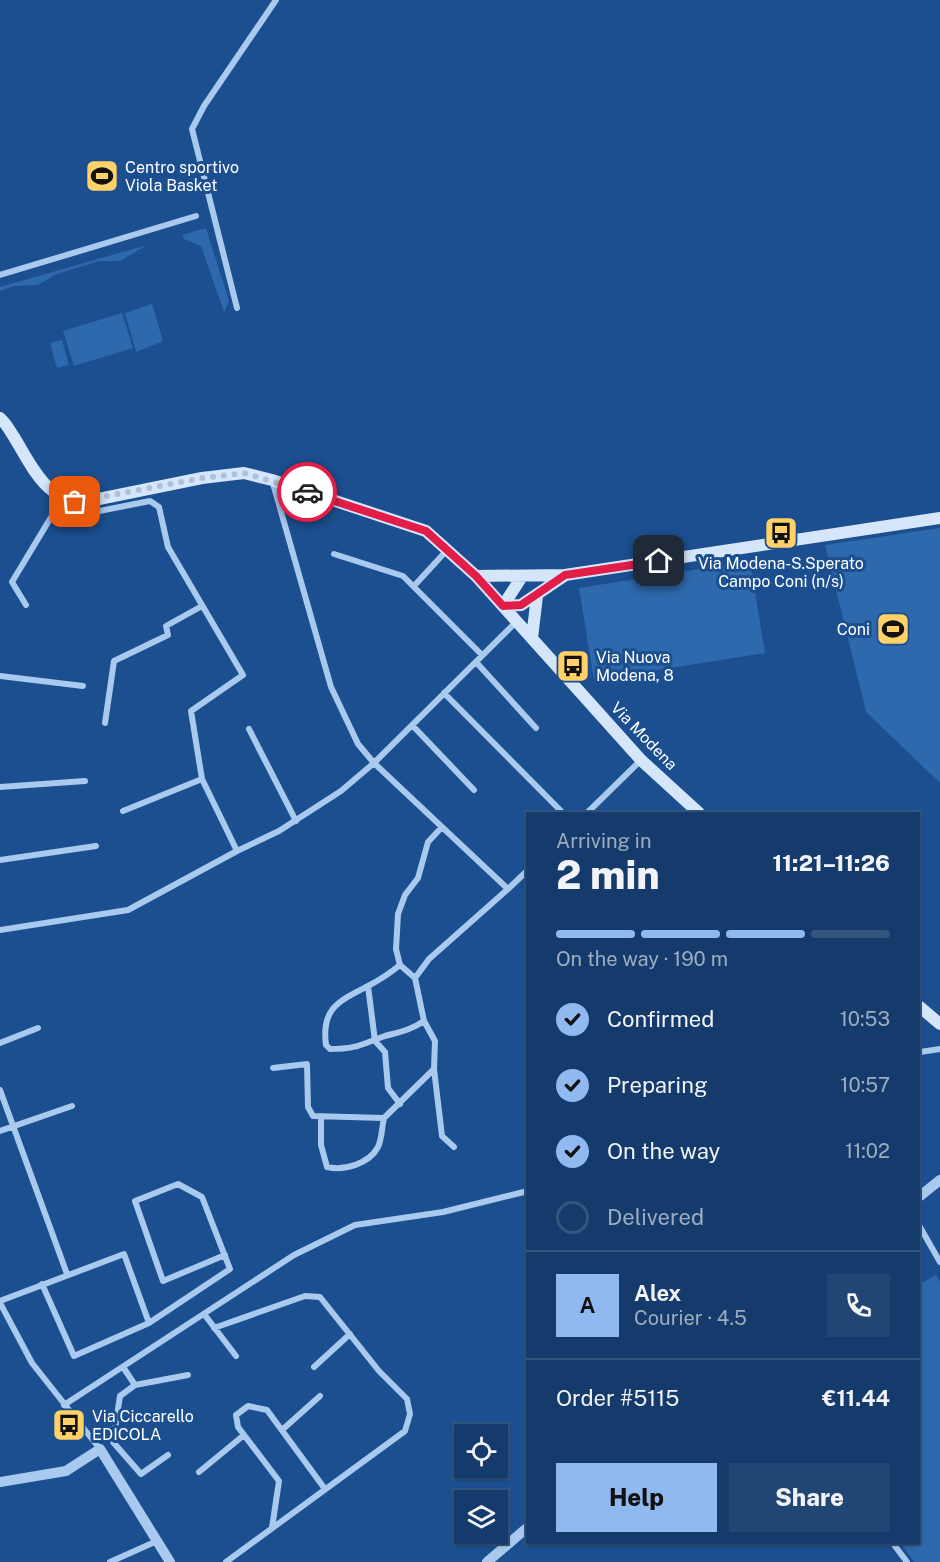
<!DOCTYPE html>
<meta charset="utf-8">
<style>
:root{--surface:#143b6b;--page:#214673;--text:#f1f3f6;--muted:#9dadc1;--line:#33557e;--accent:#90b9f0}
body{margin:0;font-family:"Public Sans",sans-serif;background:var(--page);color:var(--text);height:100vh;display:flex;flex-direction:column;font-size:22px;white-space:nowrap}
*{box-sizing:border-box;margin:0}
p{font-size:20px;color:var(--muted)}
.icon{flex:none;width:33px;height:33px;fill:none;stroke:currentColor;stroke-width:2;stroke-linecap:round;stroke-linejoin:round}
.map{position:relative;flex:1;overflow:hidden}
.side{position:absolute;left:526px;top:812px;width:394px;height:732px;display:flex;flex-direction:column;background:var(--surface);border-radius:0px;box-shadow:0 2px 4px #0004,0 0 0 2px var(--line)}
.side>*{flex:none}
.controls{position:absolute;left:454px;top:1424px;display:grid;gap:12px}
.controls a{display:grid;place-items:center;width:54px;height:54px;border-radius:0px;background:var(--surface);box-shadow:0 2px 4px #0004,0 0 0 2px var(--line);font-size:30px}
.pin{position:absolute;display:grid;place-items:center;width:51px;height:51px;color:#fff;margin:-26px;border-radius:12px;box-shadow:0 3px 9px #0006}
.courier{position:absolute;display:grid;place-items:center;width:60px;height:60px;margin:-30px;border:4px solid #e11d48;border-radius:50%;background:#fff;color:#222;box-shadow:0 2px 8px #0007}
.overview em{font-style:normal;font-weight:800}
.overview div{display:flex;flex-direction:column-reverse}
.overview{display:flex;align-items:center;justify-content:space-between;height:102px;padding:0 30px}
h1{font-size:39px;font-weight:800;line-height:45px}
.bar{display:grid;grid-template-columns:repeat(4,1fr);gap:9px 6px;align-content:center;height:72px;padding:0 30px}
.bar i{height:8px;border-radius:4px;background:var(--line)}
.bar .selected{background:var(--accent)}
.bar p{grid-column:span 4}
.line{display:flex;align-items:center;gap:15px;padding:0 30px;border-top:2px solid var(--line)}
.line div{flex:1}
.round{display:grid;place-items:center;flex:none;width:63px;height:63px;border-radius:0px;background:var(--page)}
ol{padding:0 30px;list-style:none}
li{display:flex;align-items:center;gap:18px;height:66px}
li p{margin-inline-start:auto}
li .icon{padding:6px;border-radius:50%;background:var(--accent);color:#111;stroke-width:4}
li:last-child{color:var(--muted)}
li i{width:33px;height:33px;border:3px solid var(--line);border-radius:50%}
.primary-button{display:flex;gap:12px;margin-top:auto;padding:12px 30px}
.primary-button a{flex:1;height:69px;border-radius:0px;background:var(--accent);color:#111;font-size:24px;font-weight:800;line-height:69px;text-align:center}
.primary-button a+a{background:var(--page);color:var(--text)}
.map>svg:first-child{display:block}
.green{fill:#2e69ad}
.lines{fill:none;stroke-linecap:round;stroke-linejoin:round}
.minor{stroke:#a9c9ee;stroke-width:6}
.tertiary{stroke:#a9c9ee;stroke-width:10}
.secondary{stroke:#d6e6fa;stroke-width:12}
.done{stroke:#afc1d8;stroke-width:6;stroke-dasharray:0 10.8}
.route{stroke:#e11d48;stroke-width:8}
.labels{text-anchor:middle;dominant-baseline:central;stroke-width:6;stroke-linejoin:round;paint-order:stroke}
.poi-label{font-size:16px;fill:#fff;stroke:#1b4f8f;text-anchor:start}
.street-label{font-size:16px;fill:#fff;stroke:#1b4f8f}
</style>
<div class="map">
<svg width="940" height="1562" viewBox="0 0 940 1562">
<rect width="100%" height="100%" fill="#1b4f8f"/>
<path class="green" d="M206,228l23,73 -5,11 -23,-66 -17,-7 -2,-4z
M147,245l-27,16h-21l-42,13 -19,11 -24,1 -14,5v-4z
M152,304l11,37 -27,11 -11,-39z
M122,313l11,35 -59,18 -11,-35z
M62,340l7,25 -12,3 -7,-25z
M940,528v255l-74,-71 -41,-167z
M750,561l15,92 -171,27 -15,-92z
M936,1275l4,7v280h-26l-14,-20h20v-258z"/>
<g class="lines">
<path class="minor" d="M0,275l196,-59
M237,308l-45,-179 12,-23 72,-106
M272,480l59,207 27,57 16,19 134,126 20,-19
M56,512l13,5 81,-16 9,6 9,40 75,128 -52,36 11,68
M334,554l69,22 79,79
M414,586l33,-36
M26,605l-14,-23 50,-83
M476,662l60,66
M0,676l83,10
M444,693l119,120
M105,723l9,-62 54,-26 -2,-9 36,-20
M412,725l62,65
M249,729l47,92
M0,787l85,-6
M123,811l79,-32 35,72
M587,813l54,-53
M0,860l96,-14
M0,930l128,-20 109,-59 42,-20 62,-40 33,-28 142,-141
M400,965c-10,8 -20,15 -32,21 -29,15 -47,22 -42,59l4,4c27,0 32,-5 55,-13 15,-4 26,-6 39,-15
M415,978l-15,-13 -4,-16 2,-35 7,-19 13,-17 10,-36 14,-15
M368,986l7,55 10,11 3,36 12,16
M0,1043l38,-15
M920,1052l20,-3
M273,1068l34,-4 1,43 5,9 71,2 50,-49 1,-28 -11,-20 -9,-43 14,-19 79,-70
M434,1069l8,67 12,11
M0,1090l67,184
M321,1117v28l6,22c17,4 42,-3 51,-20 4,-8 4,-21 6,-29
M0,1131l72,-25
M920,1227l20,35
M0,1301l124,-47 25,69 -75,33 -32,-72
M0,1303l32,60 68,86
M204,1314l32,42
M149,1323l81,-54 -28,-72 -24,-13 -43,17 28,80 62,-26
M214,1328l91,-32 15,1 59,74 28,28 3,15 -5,17 -179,131
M123,1367l12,18 53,-10
M314,1367l36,-33
M135,1385l-15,11 -7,46 28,32 27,-19
M64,1405l230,-150 61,-30 88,-13 85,-21
M282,1430l38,-34
M199,1472l45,-37
M272,1528l7,-47 -41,-54 -2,-12 12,-9 19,4 58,79
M892,1542l15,20
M110,1562l47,-21"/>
<path class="tertiary" d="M920,1196l20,-16
M0,1482l66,-11 34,-22 70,113
M487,1562l41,-35"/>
<path class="secondary" d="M0,418c6,5 10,13 14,19 19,31 33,67 75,64l113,-23 42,-5 28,7 154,51 50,45 165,184 58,53
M476,576l89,-1 375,-57
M503,606l18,-1 43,-29
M503,606l18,-28
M532,638l5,-42
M920,1007l20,17"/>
</g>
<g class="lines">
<path class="done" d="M75,502l127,-24 42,-5 63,19"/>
<path class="route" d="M307,492l119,39 50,45 27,30 18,-1 44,-30 94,-14"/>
</g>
<defs>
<symbol id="stadium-square" viewBox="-11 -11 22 22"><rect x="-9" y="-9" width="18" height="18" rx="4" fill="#ffd166" stroke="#1b4f8f"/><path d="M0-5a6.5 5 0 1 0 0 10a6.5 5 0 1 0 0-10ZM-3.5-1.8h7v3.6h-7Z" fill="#111"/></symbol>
<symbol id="bus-square" viewBox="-11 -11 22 22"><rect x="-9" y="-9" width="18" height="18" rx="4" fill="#ffd166" stroke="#1b4f8f"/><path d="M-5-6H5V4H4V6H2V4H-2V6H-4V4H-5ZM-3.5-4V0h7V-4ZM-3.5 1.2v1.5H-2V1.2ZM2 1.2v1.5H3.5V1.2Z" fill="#111"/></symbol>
</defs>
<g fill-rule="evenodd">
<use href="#stadium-square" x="83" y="157" width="38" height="38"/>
<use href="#bus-square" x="762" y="514" width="38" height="38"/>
<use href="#stadium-square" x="874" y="610" width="38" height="38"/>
<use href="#bus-square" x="554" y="647" width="38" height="38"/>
<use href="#bus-square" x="50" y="1406" width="38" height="38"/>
</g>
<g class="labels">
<g class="poi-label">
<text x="125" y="167">Centro sportivo<tspan x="125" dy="18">Viola Basket</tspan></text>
<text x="781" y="563" text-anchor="middle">Via Modena-S.Sperato<tspan x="781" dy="18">Campo Coni (n/s)</tspan></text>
<text x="870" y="629" text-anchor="end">Coni</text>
<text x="596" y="657">Via Nuova<tspan x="596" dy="18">Modena, 8</tspan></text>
<text x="92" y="1416">Via Ciccarello<tspan x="92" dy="18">EDICOLA</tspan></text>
</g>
<g class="street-label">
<text transform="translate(644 736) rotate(46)">Via Modena</text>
</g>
</g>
</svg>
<div class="controls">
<a><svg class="icon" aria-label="locate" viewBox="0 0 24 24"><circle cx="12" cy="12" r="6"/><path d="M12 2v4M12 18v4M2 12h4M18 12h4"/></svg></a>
<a><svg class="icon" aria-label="layers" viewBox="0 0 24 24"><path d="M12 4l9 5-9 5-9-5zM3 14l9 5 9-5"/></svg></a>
</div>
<div class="pin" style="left:75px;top:502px;background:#ea580c"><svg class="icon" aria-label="bag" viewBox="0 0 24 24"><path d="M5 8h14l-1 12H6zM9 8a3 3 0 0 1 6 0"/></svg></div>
<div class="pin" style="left:659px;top:561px;background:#1f2937"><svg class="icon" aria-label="home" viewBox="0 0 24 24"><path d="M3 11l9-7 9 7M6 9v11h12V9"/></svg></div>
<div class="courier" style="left:307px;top:492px"><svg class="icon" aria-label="car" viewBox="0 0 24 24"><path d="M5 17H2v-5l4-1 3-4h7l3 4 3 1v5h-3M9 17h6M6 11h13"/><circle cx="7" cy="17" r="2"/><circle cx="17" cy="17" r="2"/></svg></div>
<section class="side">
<div class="overview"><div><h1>2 min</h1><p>Arriving in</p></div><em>11:21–11:26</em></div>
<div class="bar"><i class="selected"></i><i class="selected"></i><i class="selected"></i><i></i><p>On the way · 190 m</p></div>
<ol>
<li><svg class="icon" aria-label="check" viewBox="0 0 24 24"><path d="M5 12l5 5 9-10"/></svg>Confirmed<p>10:53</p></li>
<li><svg class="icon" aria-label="check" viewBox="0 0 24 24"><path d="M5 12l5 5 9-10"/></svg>Preparing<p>10:57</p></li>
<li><svg class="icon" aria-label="check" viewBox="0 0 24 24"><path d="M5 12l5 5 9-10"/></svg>On the way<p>11:02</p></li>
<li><i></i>Delivered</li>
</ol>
<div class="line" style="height:108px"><b class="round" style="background:var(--accent);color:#111">A</b><div><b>Alex</b><p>Courier · 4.5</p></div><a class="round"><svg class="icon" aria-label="phone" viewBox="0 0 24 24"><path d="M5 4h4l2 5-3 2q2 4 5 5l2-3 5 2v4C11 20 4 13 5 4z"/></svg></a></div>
<div class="line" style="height:78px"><div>Order #5115</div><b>€11.44</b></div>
<div class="primary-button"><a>Help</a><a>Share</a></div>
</section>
</div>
